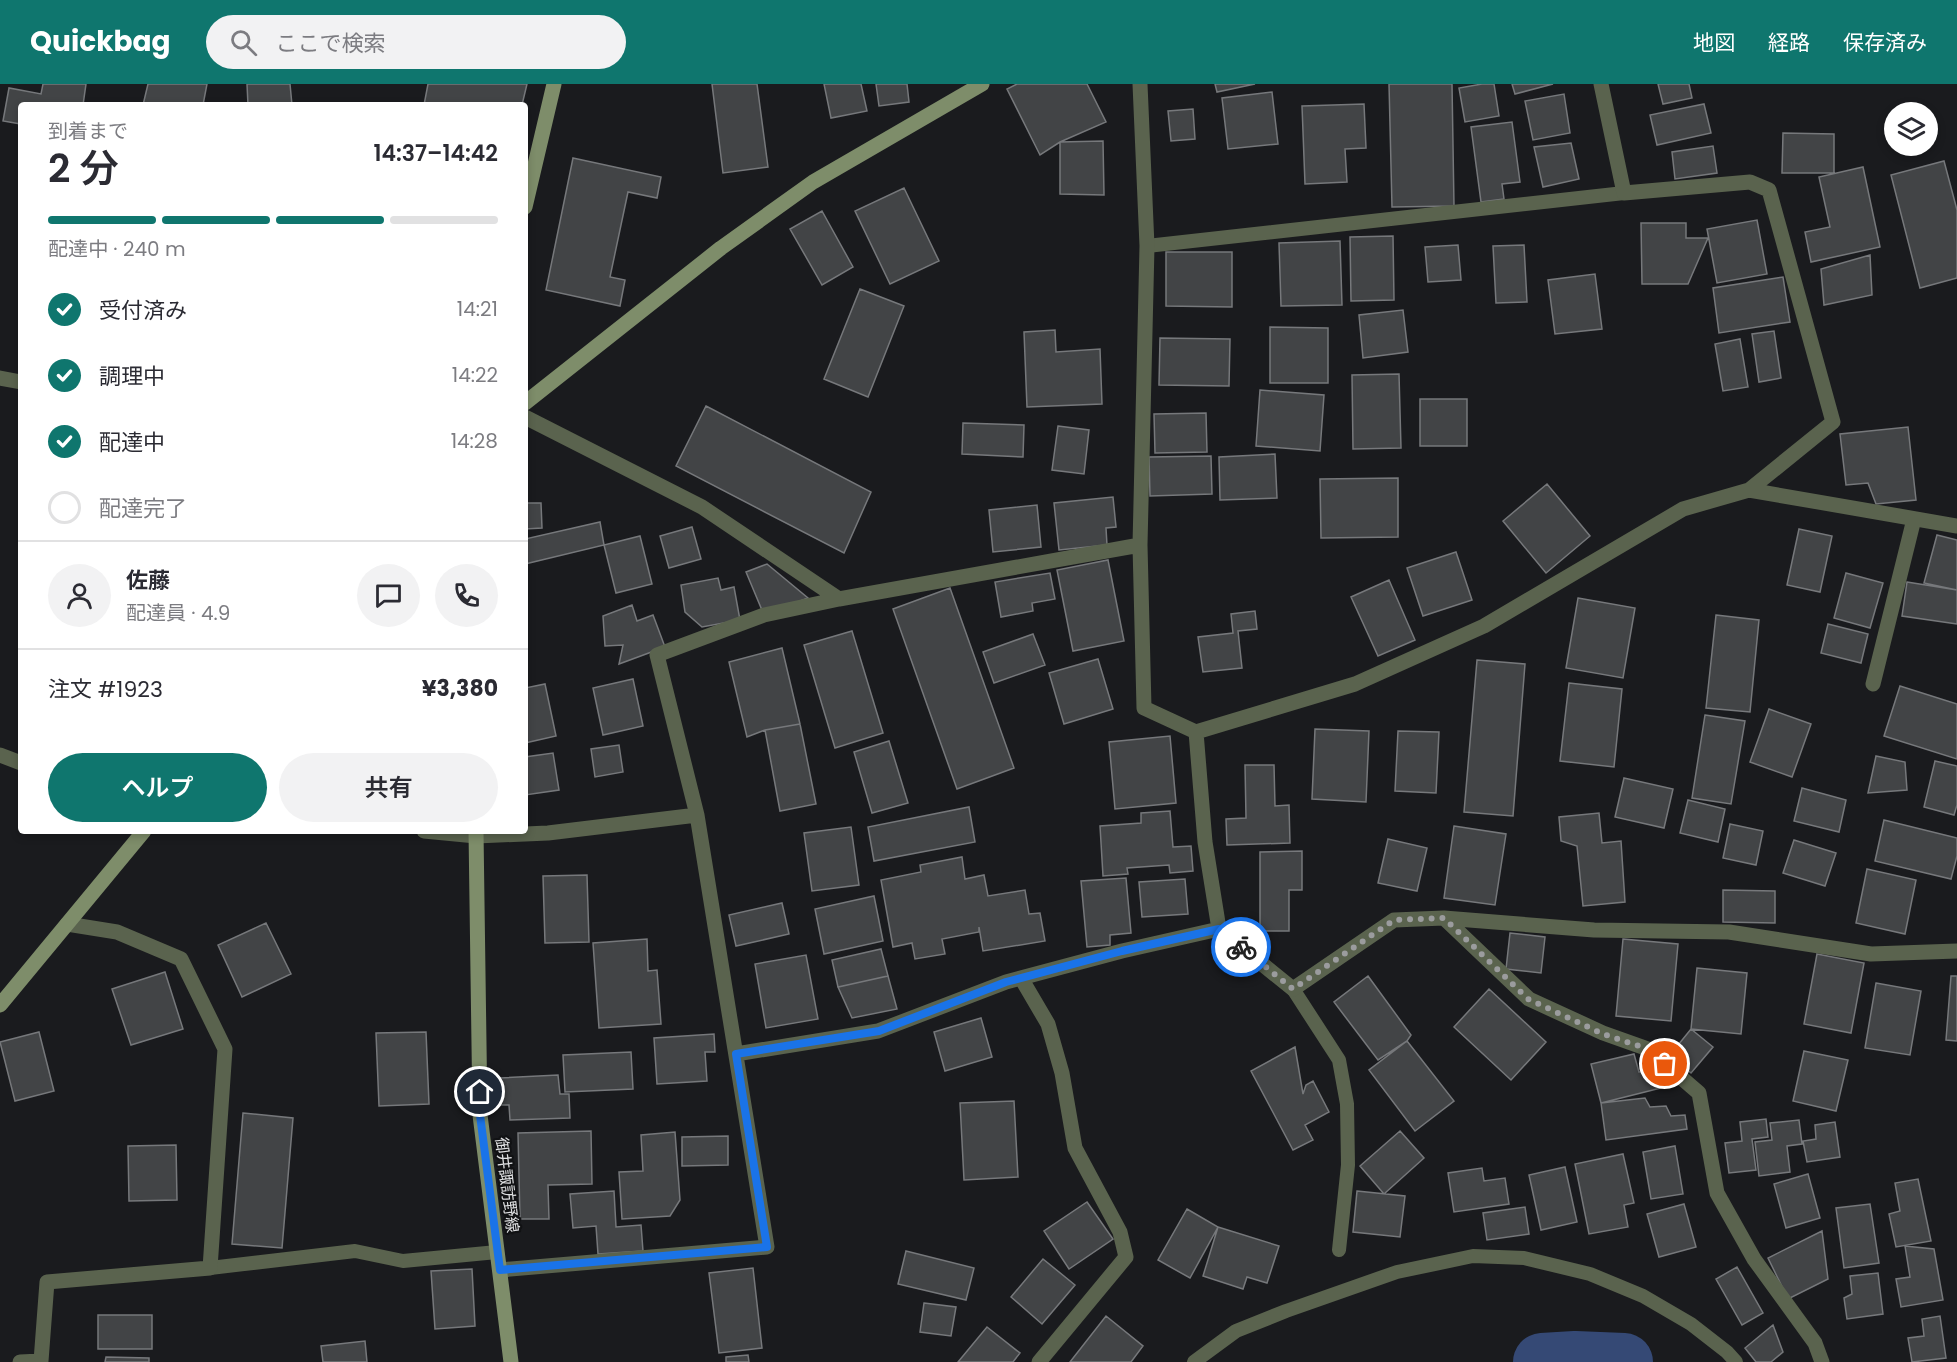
<!DOCTYPE html>
<html lang="ja">
<meta charset="utf-8">
<style>
:root{--surface:#fff;--page:#f2f2f3;--text:#2b2b33;--muted:#7c7c81;--line:#e1e1e2;--accent:#0f766e}
body{margin:0;font-family:Poppins,"Noto Sans JP",sans-serif;background:var(--page);color:var(--text);height:100vh;display:flex;flex-direction:column;font-size:22px;white-space:nowrap}
*{box-sizing:border-box;margin:0}
p{font-size:20px;color:var(--muted)}
.icon{flex:none;width:33px;height:33px;fill:none;stroke:currentColor;stroke-width:2;stroke-linecap:round;stroke-linejoin:round}
.map{position:relative;flex:1;overflow:hidden}
.drawer{position:absolute;left:18px;top:18px;width:510px;height:732px;display:flex;flex-direction:column;background:var(--surface);border-radius:6px;box-shadow:0 3px 9px #0003}
.drawer>*{flex:none}
.fabs{position:absolute;left:1884px;top:18px;display:grid;gap:12px}
.fabs a{display:grid;place-items:center;width:54px;height:54px;border-radius:50%;background:var(--surface);box-shadow:0 3px 9px #0003;font-size:30px}
.pin{position:absolute;display:grid;place-items:center;width:51px;height:51px;color:#fff;margin:-26px;border:3px solid #fff;border-radius:50%;box-shadow:0 2px 6px #0007}
.courier{position:absolute;display:grid;place-items:center;width:60px;height:60px;margin:-30px;border:4px solid #1a73e8;border-radius:50%;background:#fff;color:#222;box-shadow:0 2px 8px #0007}
.head em{font-style:normal;font-weight:600}
.head div{display:flex;flex-direction:column-reverse}
.head{display:flex;align-items:center;justify-content:space-between;height:102px;padding:0 30px}
h1{font-size:39px;font-weight:600;line-height:45px}
.bar{display:grid;grid-template-columns:repeat(4,1fr);gap:9px 6px;align-content:center;height:72px;padding:0 30px}
.bar i{height:8px;border-radius:4px;background:var(--line)}
.bar .current{background:var(--accent)}
.bar p{grid-column:span 4}
.line{display:flex;align-items:center;gap:15px;padding:0 30px;border-top:2px solid var(--line)}
.line div{flex:1}
.round{display:grid;place-items:center;flex:none;width:63px;height:63px;border-radius:32px;background:var(--page)}
ol{padding:0 30px;list-style:none}
li{display:flex;align-items:center;gap:18px;height:66px}
li p{margin-inline-start:auto}
li .icon{padding:6px;border-radius:50%;background:var(--accent);color:#fff;stroke-width:4}
li:last-child{color:var(--muted)}
li i{width:33px;height:33px;border:3px solid var(--line);border-radius:50%}
.primary-button{display:flex;gap:12px;margin-top:auto;padding:12px 30px}
.primary-button a{flex:1;height:69px;border-radius:36px;background:var(--accent);color:#fff;font-size:24px;font-weight:600;line-height:69px;text-align:center}
.primary-button a+a{background:var(--page);color:var(--text)}
header{display:flex;align-items:center;gap:36px;box-sizing:border-box;height:84px;padding:0 30px;background:var(--accent);color:#fff}
header strong{font-size:28px}
nav{display:flex;gap:33px;margin-inline-start:auto;font-size:21px}
.search{width:420px;height:54px;background:var(--page);display:flex;align-items:center;gap:15px;box-sizing:border-box;padding:0 21px;border-radius:33px;color:var(--muted);font-size:22px}
.map>svg:first-child{display:block}
.lines{fill:none;stroke-linecap:round;stroke-linejoin:round}
.river{stroke:#354975;stroke-width:58}
.building{fill:#424446;stroke:#76787b;stroke-width:1.5}
.lane{stroke:#5a634e;stroke-width:14}
.street{stroke:#5a634e;stroke-width:15}
.secondary{stroke:#7e8d6a;stroke-width:15}
.done{stroke:#9b9c9e;stroke-width:6;stroke-dasharray:0 10.8}
.route{stroke:#1a73e8;stroke-width:8}
.labels{text-anchor:middle;dominant-baseline:central;stroke-width:4.5;stroke-linejoin:round;paint-order:stroke}
.street-label{font-size:16px;fill:#e0e1e3;stroke:#111214}
</style>
<header>
<strong>Quickbag</strong>
<div class="search"><svg class="icon" aria-label="search" viewBox="0 0 24 24"><circle cx="10" cy="10" r="6"/><path d="M15 15l6 6"/></svg>ここで検索</div>
<nav><a>地図</a><a>経路</a><a>保存済み</a></nav>
</header>
<div class="map">
<svg width="1957" height="1278" viewBox="0 0 1957 1278">
<rect width="100%" height="100%" fill="#1a1b1e"/>
<g class="lines">
<path class="river" d="M1542,1278l33,-2 49,2"/>
</g>
<path class="building" d="M43,0h43l-3,21h-62v19l-18,-3 6,-33 32,6z
M148,0h59l-4,21h-60z
M247,0h43l2,21h-44z
M428,0h99l-5,21h-98z
M712,0h45l11,83 -45,6z
M824,0h37l6,27 -36,7z
M876,0h31l2,18 -30,4z
M1017,0h70l19,38 -46,20 -20,13 -33,-66z
M1215,0h40l-38,8z
M1389,0h63l2,122 -62,1z
M1482,0h12l5,32 -34,6 -6,-34z
M1512,0h41l-38,10z
M1658,0h31l3,14 -29,6z
M1272,8l6,52 -50,5 -6,-51z
M1564,10l6,39 -37,7 -8,-39z
M1364,20l2,44 -21,1 2,33 -42,2 -3,-78z
M1704,20l7,29 -54,12 -7,-30z
M1193,25l2,30 -24,2 -3,-30z
M1512,38l8,60 -18,2 2,15 -23,3 -10,-75z
M1783,49l51,1v39h-52z
M1103,57l1,54 -44,-1v-52z
M1571,59l8,36 -36,8 -9,-40z
M1713,62l4,27 -42,6 -3,-27z
M573,74l88,19 -4,21 -29,-6 -18,85 15,3 -5,26 -74,-16z
M1944,77l13,49v68l-37,10 -29,-113z
M1863,83l17,80 -69,15 -6,-30 25,-5 -11,-50z
M904,104l35,73 -49,23 -35,-73z
M822,127l31,56 -31,18 -32,-56z
M1757,136l10,54 -50,9 -10,-54z
M1641,139h45v15h22l-20,46h-46z
M1393,152l1,64 -43,1 -1,-64z
M1340,157l2,64 -61,1 -2,-63z
M1458,161l3,35 -33,2 -3,-35z
M1524,161l3,57 -31,1 -3,-57z
M1166,168h66v55l-66,-1z
M1870,171l2,40 -48,10 -3,-36z
M1595,190l7,55 -47,5 -7,-54z
M1783,193l7,45 -71,11 -6,-45z
M860,205l44,17 -36,91 -44,-18z
M1403,226l5,42 -45,6 -4,-43z
M1270,243l58,1v55h-58z
M1055,246l1,22 44,-3 2,55 -75,3 -3,-75z
M1774,247l7,47 -22,4 -7,-48z
M1160,254l70,1 -1,47 -70,-1z
M1740,255l8,48 -25,4 -8,-47z
M1399,290l2,74 -48,1 -1,-74z
M1260,306l64,5 -4,56 -64,-5z
M1420,315h47v47h-47z
M706,322l165,86 -27,61 -168,-87z
M1206,329l1,39 -52,1 -1,-39z
M963,339l61,2 -1,32 -61,-3z
M1058,342l31,4 -5,44 -32,-4z
M1908,343l8,73 -40,4 -8,-21 -22,2 -6,-51z
M1275,370l2,44 -57,2 -1,-43z
M1211,372l1,38 -62,2 -1,-39z
M1398,394v59l-77,1 -1,-59z
M1547,400l43,52 -44,37 -43,-52z
M1113,413l3,30 -10,1 1,17 -48,5 -5,-47z
M525,419h16l1,25 -17,1z
M1037,421l4,42 -48,5 -4,-42z
M600,438l4,23 -79,19v-25z
M692,443l9,32 -32,9 -9,-32z
M1799,445l33,7 -12,56 -33,-7z
M1937,451l20,5v50l-33,-7z
M640,452l12,48 -36,9 -12,-48z
M1456,468l16,48 -49,16 -16,-48z
M1108,476l16,81 -51,10 -16,-81z
M767,480l41,34 -44,17 -18,-43z
M1050,489l5,26 -23,4 1,8 -32,6 -6,-35z
M1846,489l37,10 -13,45 -36,-10z
M718,494l3,12 13,-3 6,33 -38,7 -17,-15 -4,-27z
M1389,496l26,60 -37,16 -27,-59z
M1907,498l50,8v34l-55,-8z
M950,504l64,180 -57,21 -64,-180z
M1578,514l57,10 -12,70 -57,-10z
M632,521l5,16 16,-6 12,32 -46,17 4,-19 -18,1 -2,-30z
M1255,527l2,18 -19,2 4,37 -39,4 -5,-35 35,-4 -2,-19z
M1716,531l43,5 -9,92 -44,-4z
M1828,540l40,10 -7,29 -40,-10z
M852,547l31,102 -48,15 -31,-103z
M1033,550l12,31 -51,18 -11,-31z
M782,564l18,76 -35,6 -18,7 -18,-75z
M1098,575l15,50 -49,15 -15,-51z
M1477,576l48,4 -12,152 -49,-4z
M633,595l10,47 -40,9 -10,-47z
M1569,599l53,6 -8,78 -54,-6z
M545,600l11,52 -31,7v-55z
M1900,602l57,18v55l-73,-23z
M1769,625l42,15 -19,53 -42,-15z
M1705,631l40,6 -14,83 -39,-6z
M800,640l16,80 -36,7 -15,-81z
M1315,645l54,2 -3,71 -54,-3z
M1398,647l41,1 -3,61 -41,-2z
M1170,652l6,67 -61,6 -6,-67z
M889,657l19,62 -36,10 -18,-61z
M619,661l4,27 -28,5 -4,-28z
M553,669l6,37 -34,5v-38z
M1876,672l29,6 2,28 -39,3z
M1935,677l22,5v39l-3,10 -30,-8z
M1245,681h29l1,41 14,-1 1,38 -63,2 -1,-26 20,-1z
M1624,694l49,11 -9,39 -49,-11z
M1802,704l44,12 -7,32 -45,-11z
M1688,716l37,9 -7,33 -38,-9z
M969,723l6,35 -101,19 -6,-34z
M1170,727l3,36 18,-1 2,25 -23,2 -1,-8 -42,3 1,6 -25,2 -3,-50 41,-3v-10z
M1599,729l3,30 19,-2 4,61 -42,4 -6,-60 -16,-5 -2,-24z
M1884,736l73,18v18l-6,23 -76,-18z
M1730,740l33,7 -7,34 -33,-7z
M1454,742l52,8 -11,71 -51,-7z
M851,743l8,58 -47,6 -8,-58z
M1388,755l39,9 -10,43 -39,-8z
M1794,756l42,13 -11,33 -42,-13z
M1302,767v39h-13v41h-29v-79z
M962,773l3,22 19,-4 4,21 37,-6 4,24 11,-1 5,28 -62,10 -4,-24v5l-37,7 3,15 -30,5 -3,-16 -19,4 -12,-67 40,-8 -1,-7z
M1867,785l49,11 -11,54 -49,-11z
M587,791l2,67 -44,1 -2,-67z
M1126,794l5,55 -21,2v10l-23,2 -6,-66z
M1185,795l3,35 -46,3 -3,-35z
M1723,806l52,1v32l-52,-1z
M874,812l9,45 -59,13 -9,-45z
M782,819l7,31 -53,12 -7,-31z
M266,839l25,51 -49,23 -24,-52z
M1510,849l35,4 -4,36 -35,-4z
M647,855l1,32 9,-1 4,54 -62,4 -6,-85z
M1623,855l55,5 -7,77 -55,-5z
M881,865l7,27 -50,11 -6,-27z
M1817,870l47,9 -13,70 -47,-9z
M806,871l12,64 -52,9 -11,-64z
M1697,884l50,5 -6,61 -50,-5z
M165,888l18,57 -52,16 -19,-56z
M888,892l9,33 -45,9 -14,-31z
M1368,892l43,59 -4,6 -29,19 -44,-58z
M1951,892h6v65l-11,-1z
M1876,899l45,8 -11,64 -45,-7z
M1489,905l57,53 -35,38 -57,-53z
M981,934l11,39 -47,14 -11,-39z
M1691,945l22,18 -22,26 -21,-18z
M39,948l15,59 -39,10 -15,-59z
M426,948l3,72 -50,2 -3,-73z
M714,950l1,18h-10l2,29 -50,3 -3,-46z
M1407,957l47,60 -39,30 -46,-61z
M1295,963l8,47 3,-9 7,-4 16,31 -24,13 8,15 -20,10 -42,-79z
M1804,967l44,9 -12,51 -43,-10z
M631,968l2,37 -68,3 -2,-37z
M1634,970l5,18 16,-4 6,20 -60,15 -10,-39z
M558,991l2,19h9l1,24 -60,2 -1,-15h-8l-1,-27z
M1645,1014l5,9 16,-1 5,10 14,-1 2,14 -81,11 -5,-37z
M1014,1017l4,76 -54,3 -4,-77z
M243,1029l50,5 -11,130 -50,-4z
M1766,1035l2,18 -16,2 4,31 -27,3 -4,-30 17,-2 -2,-19z
M1799,1036l3,24 -15,2 3,26 -31,4 -4,-34 17,-2 -2,-17z
M1835,1038l5,35 -33,5 -4,-21 13,-2 -1,-14z
M591,1047l1,53 -44,1 1,34h-29l-2,-86z
M1400,1047l24,27 -40,36 -24,-28z
M675,1048l5,68 -10,16 -48,3 -3,-47 24,-1 -2,-36z
M728,1052v29l-46,1v-29z
M176,1061l1,55 -48,1 -1,-55z
M1675,1062l8,48 -32,5 -8,-47z
M1623,1070l11,49 -10,2 4,22 -39,7 -14,-70z
M1565,1083l12,55 -36,8 -12,-55z
M1482,1084l2,13 21,-3 4,26 -55,8 -6,-39z
M1808,1090l12,44 -34,10 -12,-44z
M1918,1095l13,62 -35,6 -7,-33 11,-3 -5,-28z
M614,1107l2,36 25,-2 2,26 -45,3 -2,-28 -23,2 -3,-34z
M1357,1107l48,5 -5,41 -47,-5z
M1087,1118l26,37 -44,30 -25,-38z
M1684,1120l12,43 -37,10 -12,-43z
M1870,1120l9,59 -35,5 -8,-60z
M1525,1123l4,27 -42,6 -4,-27z
M1187,1125l31,18 -28,51 -32,-18z
M1218,1143l61,19 -12,37 -20,-6 -4,12 -40,-13z
M1822,1147l6,48 -40,20 -20,-41z
M1905,1162l29,3 9,51 -42,7 -5,-28 14,-2z
M906,1167l68,17 -8,32 -68,-16z
M1043,1175l32,26 -33,39 -31,-27z
M1737,1183l26,46 -21,12 -26,-46z
M753,1184l9,80 -43,5 -10,-80z
M472,1185l3,57 -40,3 -4,-58z
M1878,1189l5,41 -36,5 -3,-21 8,-4 -2,-18z
M924,1219l32,4 -5,29 -31,-4z
M98,1231h54v34h-54z
M1106,1232l37,30 -12,16h-61z
M1940,1232l6,42 -34,4 -4,-24 16,-2 -2,-17z
M1773,1241l10,27 -12,10h-15l-11,-14z
M987,1243l33,26 -7,9h-55z
M365,1257l2,21h-44l-2,-16z
M748,1271l1,7h-23v-5z
M106,1273l43,1v4h-44z"/>
<g class="lines">
<path class="lane" d="M1147,162l477,-53
M1293,905l46,71 8,44 1,61 -9,85
M210,1184l145,-17 48,10 94,-9
M1194,1278l42,-31 50,-20 111,-39 76,-16 51,2 66,16 53,22 48,28 36,28 9,10"/>
<path class="street" d="M1140,0l7,162 -7,299 4,163 52,24 159,-48 129,-58 199,-117 66,-19 84,-68 -64,-232 -19,-8 -126,11 -23,-109
M0,294l21,4
M525,333l177,90 137,92
M1749,406l208,36
M1873,600l41,-165
M1196,648l9,110 14,87
M0,671l21,8
M424,747l52,5 72,-3 149,-18
M1444,834l85,81 74,34 45,16 51,44 18,100 37,66 61,84 7,19
M1021,894l27,46 14,49 13,75 45,84 6,25 -87,105
M736,970l142,-23 128,-49 116,-31 97,-22 74,60 101,-69 50,-2 150,12 135,2 142,22 86,-3
M500,1186l267,-23 -70,-432 -40,-160 107,-40 75,-16 301,-54
M20,1278l21,-1 6,-79 163,-14 15,-219 -44,-90 -64,-27 -50,-8"/>
<path class="secondary" d="M525,123l29,-123
M525,319l196,-155 92,-66 169,-98
M476,747l4,284 31,247
M0,921l144,-174"/>
</g>
<g class="lines">
<path class="done" d="M1241,863l52,42 101,-69 50,-2 84,81 75,35 45,15 17,15"/>
<path class="route" d="M480,1008v23l20,155 267,-23 -31,-193 143,-23 127,-49 116,-31 97,-22 22,18"/>
</g>
<g class="labels">
<g class="street-label">
<text transform="translate(507 1101) rotate(83)">御井諏訪野線</text>
</g>
</g>
</svg>
<div class="fabs">
<a><svg class="icon" aria-label="layers" viewBox="0 0 24 24"><path d="M12 4l9 5-9 5-9-5zM3 14l9 5 9-5"/></svg></a>
</div>
<div class="pin" style="left:1665px;top:980px;background:#ea580c"><svg class="icon" aria-label="bag" viewBox="0 0 24 24"><path d="M5 8h14l-1 12H6zM9 8a3 3 0 0 1 6 0"/></svg></div>
<div class="pin" style="left:480px;top:1008px;background:#1f2937"><svg class="icon" aria-label="home" viewBox="0 0 24 24"><path d="M3 11l9-7 9 7M6 9v11h12V9"/></svg></div>
<div class="courier" style="left:1241px;top:863px"><svg class="icon" aria-label="bike" viewBox="0 0 24 24"><circle cx="6" cy="16" r="4"/><circle cx="18" cy="16" r="4"/><path d="M6 16l4-8h5l3 8M10 8l3 8H6M13 5h3"/></svg></div>
<section class="drawer">
<div class="head"><div><h1>2 分</h1><p>到着まで</p></div><em>14:37–14:42</em></div>
<div class="bar"><i class="current"></i><i class="current"></i><i class="current"></i><i></i><p>配達中 · 240 m</p></div>
<ol>
<li><svg class="icon" aria-label="check" viewBox="0 0 24 24"><path d="M5 12l5 5 9-10"/></svg>受付済み<p>14:21</p></li>
<li><svg class="icon" aria-label="check" viewBox="0 0 24 24"><path d="M5 12l5 5 9-10"/></svg>調理中<p>14:22</p></li>
<li><svg class="icon" aria-label="check" viewBox="0 0 24 24"><path d="M5 12l5 5 9-10"/></svg>配達中<p>14:28</p></li>
<li><i></i>配達完了</li>
</ol>
<div class="line" style="height:108px"><a class="round"><svg class="icon" aria-label="person" viewBox="0 0 24 24"><circle cx="12" cy="8" r="4"/><path d="M4 21q1-7 8-7t8 7"/></svg></a><div><b>佐藤</b><p>配達員 · 4.9</p></div><a class="round"><svg class="icon" aria-label="chat" viewBox="0 0 24 24"><path d="M4 5h16v11H9l-5 4z"/></svg></a><a class="round"><svg class="icon" aria-label="phone" viewBox="0 0 24 24"><path d="M5 4h4l2 5-3 2q2 4 5 5l2-3 5 2v4C11 20 4 13 5 4z"/></svg></a></div>
<div class="line" style="height:78px"><div>注文 #1923</div><b>¥3,380</b></div>
<div class="primary-button"><a>ヘルプ</a><a>共有</a></div>
</section>
</div>
